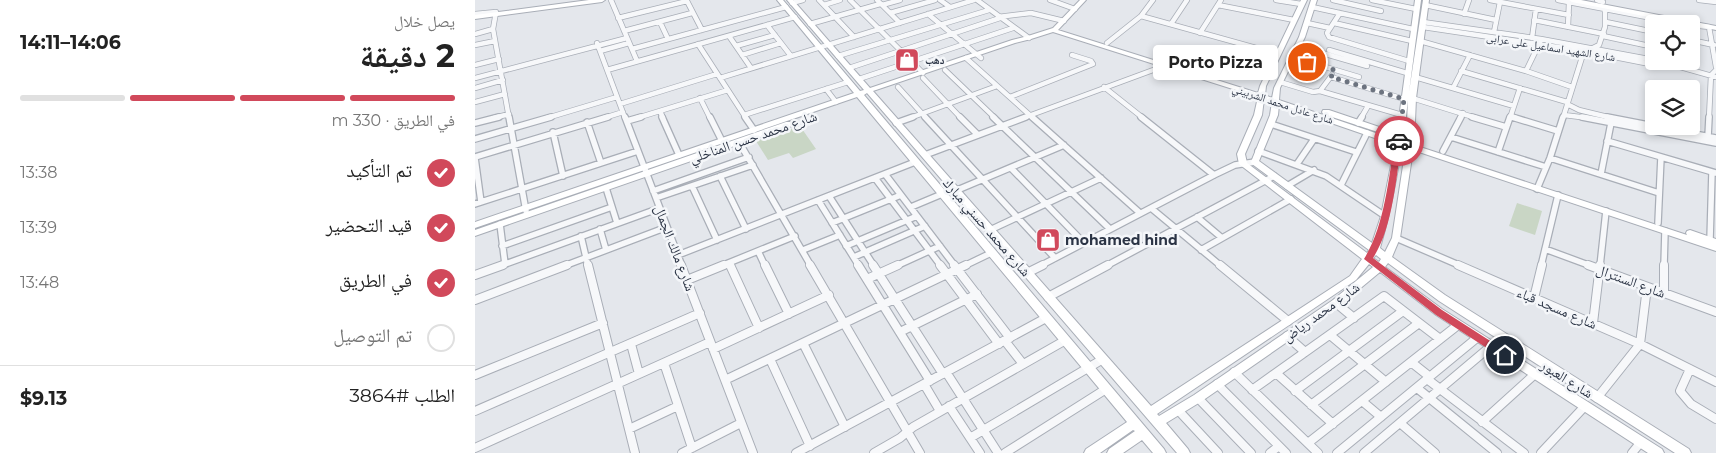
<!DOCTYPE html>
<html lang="ar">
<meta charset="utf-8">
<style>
:root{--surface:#fff;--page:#f2f2f2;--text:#222;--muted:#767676;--line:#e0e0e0;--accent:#d1495b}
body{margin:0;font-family:Montserrat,"Noto Naskh Arabic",sans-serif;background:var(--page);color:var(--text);direction:rtl;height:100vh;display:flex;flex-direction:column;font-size:19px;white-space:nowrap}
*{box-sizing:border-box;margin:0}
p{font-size:16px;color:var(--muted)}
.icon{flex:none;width:28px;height:28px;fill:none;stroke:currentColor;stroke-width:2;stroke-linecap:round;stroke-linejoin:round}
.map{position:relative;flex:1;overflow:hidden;direction:ltr}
.side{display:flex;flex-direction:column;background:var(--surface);width:475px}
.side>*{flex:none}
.buttons{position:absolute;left:1170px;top:15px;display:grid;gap:10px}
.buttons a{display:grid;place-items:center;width:55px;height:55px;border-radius:5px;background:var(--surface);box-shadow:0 2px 8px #0003;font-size:25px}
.pin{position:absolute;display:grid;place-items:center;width:42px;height:42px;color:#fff;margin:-21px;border:2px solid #fff;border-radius:50%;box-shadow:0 1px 5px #0007}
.courier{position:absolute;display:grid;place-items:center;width:50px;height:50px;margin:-25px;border:4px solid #d1495b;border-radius:50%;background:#fff;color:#222;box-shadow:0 1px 6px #0007}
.bubble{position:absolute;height:35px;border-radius:5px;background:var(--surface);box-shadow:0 2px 8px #0003;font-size:16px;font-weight:700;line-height:35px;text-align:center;direction:rtl}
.headline em{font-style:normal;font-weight:700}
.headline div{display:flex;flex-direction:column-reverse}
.headline{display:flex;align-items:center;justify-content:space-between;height:85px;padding:0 20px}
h1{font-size:32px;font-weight:700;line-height:38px}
.bar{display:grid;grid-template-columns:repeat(4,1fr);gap:8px 5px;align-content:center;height:60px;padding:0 20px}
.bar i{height:6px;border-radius:4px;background:var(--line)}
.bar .active{background:var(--accent)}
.bar p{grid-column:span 4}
.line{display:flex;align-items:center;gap:12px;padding:0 20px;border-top:1px solid var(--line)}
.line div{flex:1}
ol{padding:0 20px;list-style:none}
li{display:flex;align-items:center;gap:15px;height:55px}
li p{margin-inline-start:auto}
li .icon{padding:5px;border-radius:50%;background:var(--accent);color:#fff;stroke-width:4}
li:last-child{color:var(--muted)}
li i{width:28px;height:28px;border:2px solid var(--line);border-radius:50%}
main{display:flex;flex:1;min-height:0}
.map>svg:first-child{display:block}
.green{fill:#c9d6c5}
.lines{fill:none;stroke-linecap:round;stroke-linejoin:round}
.street-far2-casing{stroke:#a9aeb7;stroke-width:6}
.street-far1-casing{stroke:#a9aeb7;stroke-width:8}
.street-casing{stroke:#a9aeb7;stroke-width:10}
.secondary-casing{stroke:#a9aeb7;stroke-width:2}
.street-far2{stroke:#f7f8fa;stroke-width:4.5}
.street-far1{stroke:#f7f8fa;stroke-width:5.5}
.street{stroke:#f7f8fa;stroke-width:8}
.secondary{fill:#fff;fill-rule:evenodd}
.route{fill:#d1495b}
.done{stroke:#6c737f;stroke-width:5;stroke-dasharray:0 9}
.labels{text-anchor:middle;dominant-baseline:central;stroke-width:5;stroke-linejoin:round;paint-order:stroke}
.far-street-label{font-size:11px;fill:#2b3445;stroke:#f4f6f9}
.far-poi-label{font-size:11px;font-weight:bold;fill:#2b3445;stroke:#f4f6f9;text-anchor:start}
.street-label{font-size:14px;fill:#2b3445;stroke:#f4f6f9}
.poi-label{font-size:14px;font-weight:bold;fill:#2b3445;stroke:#f4f6f9;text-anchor:start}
</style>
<main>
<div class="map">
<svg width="1241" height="453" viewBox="0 0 1241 453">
<rect width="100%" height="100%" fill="#e4e7ec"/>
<path class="green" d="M325,126l16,23 -23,9 -4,-5 -21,7 -12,-19z
M1042,203l25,8 -7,24 -26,-9z"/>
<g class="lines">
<defs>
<path id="street-far2" d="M136,0l26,61
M344,0l35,37
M375,0l73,73
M402,0l23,23
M465,0l10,7
M502,0l52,38
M575,0l25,9
M801,0l25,4
M858,0l48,11
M897,0l44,9
M1015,0l79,15
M1083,0l125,24
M1122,0l6,2
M1224,0l17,2
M317,3l11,-3
M349,5l16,-5
M407,5l18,-5
M743,5l76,15
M950,5l71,15
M837,7l101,22
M415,13l45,-13
M865,13l-13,20 2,4 80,24
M0,14l21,-2 -3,17 16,89
M453,14l53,44
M989,14l5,-14
M666,16l137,38
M523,17l33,-4 33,8
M143,18l69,-17 15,29
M1059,20l70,14
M185,22l8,17
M948,22l118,17 113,21
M1131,22l48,10
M832,23l23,5
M859,23l78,18
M335,24l70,-20
M696,24l16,-24
M292,25l24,31
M1216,25l18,2 7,40
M948,27l161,24 76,15 19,1
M1093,27l1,-25
M149,31l68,-18
M1019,32l6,-30
M725,33l21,-33
M0,34l18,-5
M254,36l22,32
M1128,36l51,11
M1057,38l4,-29
M1216,40l23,5
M945,41l106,30 46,16
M122,43l28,75
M632,43l34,-27 12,-16
M223,44l48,74
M0,45l20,-4
M261,46l39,-11
M823,46l69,20
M1118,48l6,-3 6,-18v-18
M157,49l154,-42
M854,50l78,23
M125,51l29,-8
M267,55l39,-12
M363,56l151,-46
M817,57l67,20
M491,58l67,60
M1184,61l57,16
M0,65l24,-6
M374,68l151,-50
M132,70l188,-53
M470,70l50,48
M986,71l106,31
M1051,71l15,-31
M856,77l73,22
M940,77l99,29
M0,78l152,-40
M245,78l254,-78
M448,78l38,40
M384,79l154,-51
M805,82l33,10 7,-1 12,-16
M423,87l28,31
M629,87l39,31
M0,88l28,-8
M978,88l17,-33
M351,89l10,13
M845,91l82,24
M535,97l83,-33 -2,-3 -19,-6
M225,98l10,20
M937,98l64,20
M0,102l30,-8
M145,104l97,-30
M1092,104l12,6 33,8
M185,111l3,7
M269,115l104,-33
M1089,115l24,3
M1035,116l6,2
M19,118l15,-4
M72,118l70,-21
M129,118l19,-6
M162,118l91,-28
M435,118l87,-32
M548,118l141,-52
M886,118l7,-12
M985,118l3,-5
M1035,118l10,-30
M1088,118l21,-67 -3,-2
M1234,118l2,-43 5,-5"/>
<path id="street-far1" d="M34,117l17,94
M150,117l57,149
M187,117l17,38
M235,117l12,24
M270,117l9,13
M450,117l130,141
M485,117l18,18
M518,117l117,112
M557,117l108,96
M666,117l73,58
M997,117l34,10
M1037,117l46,14
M1107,117l134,26
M1132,117l109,21
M152,121l14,-4
M112,122l14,41
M0,123l24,-6
M421,123l17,-6
M883,123l4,-6
M796,124l85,28
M78,132l10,44
M976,137l95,30
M1233,137l1,-20
M0,139l76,-22
M1132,141l109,32
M264,142l72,124
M783,151l68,25 59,40
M968,151l18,-34
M1023,152l12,-35
M450,155l101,-38
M0,157l133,-40
M0,158l6,44
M1075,158l109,35
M822,164l17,-25
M536,168l73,75
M410,174l70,92
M1126,174l10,-51
M245,176l26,53
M400,178l66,88
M866,185l26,-52
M217,186l25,54
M812,186l27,-16
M131,188l11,35
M1062,189l13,-31 13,-41
M178,191l96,-34
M480,191l109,-46
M354,196l45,70
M181,198l97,-33
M343,200l41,66
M0,204l163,-53
M436,207l31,-13
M676,208l70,58
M722,217l25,21
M357,223l69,-28
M1183,223l3,-66
M25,224l5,40
M125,229l6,21
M515,230l111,-52
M106,236l7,30
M921,238l65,28
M1235,240l2,-68
M27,246l110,-39
M371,246l71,-30
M1070,249l46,17
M328,250l37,-15
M726,250l90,-51
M283,251l7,15
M203,255l237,-93
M379,257l71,-31
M254,263l1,3
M25,266l160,-58
M89,266l103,-39
M246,266l74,-30
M421,266l44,-20
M489,266l27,-13
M565,266l174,-91 21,-10 20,-3
M631,266l168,-90
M1066,266l17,-71
M1125,266l6,-55
M1189,266l1,-35"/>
<path id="street" d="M113,265l47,188
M206,265l72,188
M255,265l29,63
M290,265l24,49
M335,265l110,188
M383,265l72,116
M398,265l70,109
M465,265l59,79
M479,265l56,73
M745,265l68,56
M983,265l182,79 76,38
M1113,265l128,47
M552,273l16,-8
M0,275l28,-10
M392,279l31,-14
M212,280l37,-15
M1189,293v-28
M573,297l60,-32
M1059,298l8,-33
M0,300l92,-35
M861,303l18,15
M1118,323l7,-58
M425,332l77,-38
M855,335l56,47
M812,336l18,16
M530,341l18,23
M328,343l42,84
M156,344l8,30
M238,349l116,-54
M295,359l40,87
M936,362l19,15
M189,363l28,85
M1215,369l-10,22 11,13 25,15
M471,372l52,81
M759,372l84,81
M801,373l57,51
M0,375l128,-52
M952,379l97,74
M250,380l241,-115
M449,384l16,27
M742,384l69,69
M942,388l80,65
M777,390l132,-94 56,43
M820,391l108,-80
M723,398l53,55
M1122,398l43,-54 7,-57
M887,401l19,16
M836,405l108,-82
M474,406l31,47
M703,410l40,43
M0,411l225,-98
M1007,422l53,-48
M925,423l35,30
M154,429l49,-23
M495,438l133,-79
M833,443l150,-118
M0,448l235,-106
M207,453l59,-30
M321,453l250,-135
M399,453l26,-15 13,-11 151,-86
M530,453l101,-64
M795,453l9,-7
M862,453l141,-116
M889,453l127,-107
M1066,453l44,-47
M1157,453l9,-11"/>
<path id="secondary" d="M114,0h16l-3,2 -127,17v-4z
M302,0h6l77,91 4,-1 -77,-90h6l77,88 142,-48 16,-4 25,-8 27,-28h6l-28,30 200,63 2,-7 41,-86h6l-41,86 -1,9 7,3 2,-10 25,-51 12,-37h6l-12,37 -25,51 -1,12 117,40v-2l-73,-24 -1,-2 1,-2h6l68,23 18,-133h6l-12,92 14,-92h6l-13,98 -2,47 273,90 -1,-2 1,-2 3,-1 26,9v12l-303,-101 -13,88 -8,19 53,38 244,154 2,4h-16l-236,-152 -51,-38 -3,4 57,42 220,140 2,4h-16l-212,-138 -56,-43 -41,34 -137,95 -36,22 22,26 2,4h-13l-310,-360 -3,2 300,354 2,4h-13l-11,-13 -19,13h-16l2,-4 26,-18 -2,-1 -33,23h-16l2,-4 41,-27 -270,-325 -382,131v-6l379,-129zM578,32l205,65 -4,18 -17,39 2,10 123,95 -12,17 -199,130 -278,-315 142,-48 16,-4zM789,99l8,3 -2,13 -19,47 1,2 117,86 -2,3 -120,-90 -2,-9 17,-39zM933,100l-2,46 -14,92 -7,14 -5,-4c14,-48 22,-98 28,-148zM804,105l116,40 -14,71 -9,27 -113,-82 19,-46zM901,255l5,4 -2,3 -6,-4zM894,264l4,3 -40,33 -139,95 -35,21 -2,-2 199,-134z
M1094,0h12l135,26v4l-25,-5v-1h-6l-113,-22z
M311,122h6l1,2 -1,2 -317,110v-6z"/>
</defs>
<use href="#street-far2" class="street-far2-casing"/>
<use href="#street-far1" class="street-far1-casing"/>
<use href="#street" class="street-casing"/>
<use href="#secondary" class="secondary-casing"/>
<use href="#street-far2" class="street-far2"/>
<use href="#street-far1" class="street-far1"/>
<use href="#street" class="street"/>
<use href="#secondary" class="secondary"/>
</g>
<path class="route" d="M924,139l3,2c-6,36 -9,87 -29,117l69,52 67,43v5h-7l-66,-43 -72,-56c21,-34 24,-79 31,-118z"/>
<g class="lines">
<path class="done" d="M832,62l28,8 -4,7 73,22 -5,42"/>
</g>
<defs>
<symbol id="shop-square" viewBox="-11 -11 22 22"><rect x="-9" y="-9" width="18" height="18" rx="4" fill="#d1495b" stroke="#f4f6f9"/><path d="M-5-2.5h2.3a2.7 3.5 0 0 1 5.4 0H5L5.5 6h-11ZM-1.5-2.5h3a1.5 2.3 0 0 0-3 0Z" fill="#fff"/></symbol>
</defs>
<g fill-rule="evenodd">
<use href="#shop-square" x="418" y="46" width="28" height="28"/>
<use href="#shop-square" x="559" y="226" width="28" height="28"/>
</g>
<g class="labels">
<g class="far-street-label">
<text transform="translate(1076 47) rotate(9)">شارع الشهيد اسماعيل على عرابى</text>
<text transform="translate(808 104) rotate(18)">شارع عادل محمد الشربيني</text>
</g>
<g class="far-poi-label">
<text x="450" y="60">دهب</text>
</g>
<g class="street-label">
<text transform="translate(278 137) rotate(-19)">شارع محمد حسن المناخلي</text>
<text transform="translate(512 227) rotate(49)">شارع محمد حسني مبارك</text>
<text transform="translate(200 248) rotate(69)">شارع مالك الجمال</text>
<text transform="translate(1156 281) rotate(20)">شارع السنترال</text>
<text transform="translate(1082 308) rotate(23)">شارع مسجد قباء</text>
<text transform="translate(846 312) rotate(-36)">شارع محمد رياض</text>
<text transform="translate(1092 379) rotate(32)">شارع العبور</text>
</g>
<g class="poi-label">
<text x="590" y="240">mohamed hind</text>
</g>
</g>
</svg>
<div class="buttons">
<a><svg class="icon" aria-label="locate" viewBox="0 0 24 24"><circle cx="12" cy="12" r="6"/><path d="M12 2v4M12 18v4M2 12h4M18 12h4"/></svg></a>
<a><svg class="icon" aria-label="layers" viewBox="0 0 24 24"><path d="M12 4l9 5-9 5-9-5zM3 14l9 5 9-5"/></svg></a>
</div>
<div class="pin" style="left:832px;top:62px;background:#ea580c"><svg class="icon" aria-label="bag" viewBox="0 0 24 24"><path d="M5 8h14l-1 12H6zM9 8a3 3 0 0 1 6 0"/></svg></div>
<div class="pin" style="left:1030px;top:355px;background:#1f2937"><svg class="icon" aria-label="home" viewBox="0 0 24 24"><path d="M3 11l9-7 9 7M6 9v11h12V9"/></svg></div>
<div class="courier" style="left:924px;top:141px"><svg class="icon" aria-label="car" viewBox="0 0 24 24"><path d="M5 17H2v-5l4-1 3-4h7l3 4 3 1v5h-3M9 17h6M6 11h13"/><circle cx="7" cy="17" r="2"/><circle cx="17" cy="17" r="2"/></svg></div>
<div class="bubble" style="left:678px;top:45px;width:125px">Porto Pizza</div>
</div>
<section class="side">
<div class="headline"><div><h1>2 دقيقة</h1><p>يصل خلال</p></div><em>14:06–14:11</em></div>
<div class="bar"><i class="active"></i><i class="active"></i><i class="active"></i><i></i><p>في الطريق · 330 m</p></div>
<ol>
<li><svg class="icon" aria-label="check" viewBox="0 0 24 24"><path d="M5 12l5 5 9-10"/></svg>تم التأكيد<p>13:38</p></li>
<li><svg class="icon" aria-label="check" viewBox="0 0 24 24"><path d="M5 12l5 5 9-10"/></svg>قيد التحضير<p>13:39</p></li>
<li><svg class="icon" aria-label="check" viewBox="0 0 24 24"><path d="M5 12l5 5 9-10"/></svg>في الطريق<p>13:48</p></li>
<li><i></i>تم التوصيل</li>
</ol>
<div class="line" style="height:65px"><div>الطلب #3864</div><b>$9.13</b></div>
</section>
</main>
